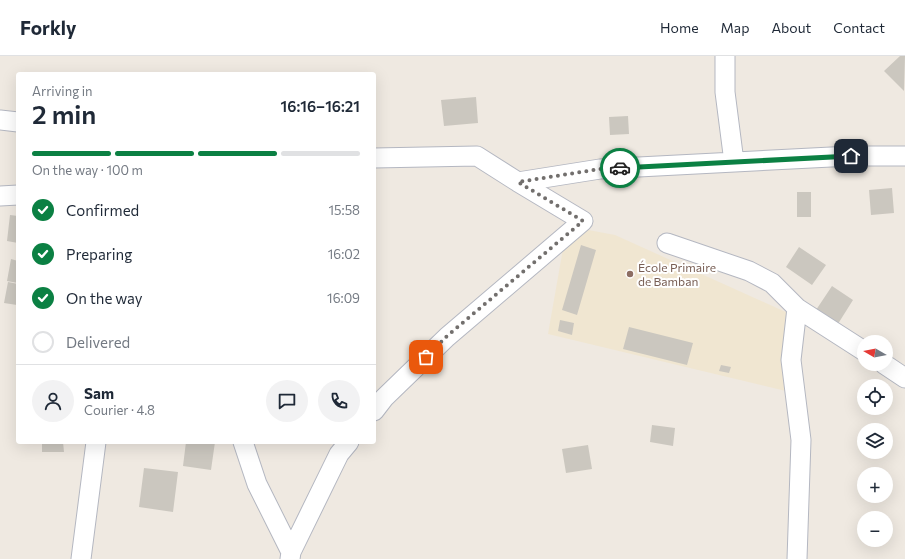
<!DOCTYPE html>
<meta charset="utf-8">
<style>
:root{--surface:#fff;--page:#f2f2f3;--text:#1f2937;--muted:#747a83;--line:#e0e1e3;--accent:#0b8043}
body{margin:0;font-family:Commissioner,sans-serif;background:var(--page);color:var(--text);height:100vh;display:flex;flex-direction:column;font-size:15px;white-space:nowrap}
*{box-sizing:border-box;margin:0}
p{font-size:13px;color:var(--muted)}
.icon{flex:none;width:22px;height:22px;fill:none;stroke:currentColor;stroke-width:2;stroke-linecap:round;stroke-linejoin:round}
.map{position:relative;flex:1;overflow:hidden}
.side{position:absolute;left:16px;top:16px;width:360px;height:372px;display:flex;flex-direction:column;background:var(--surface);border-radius:4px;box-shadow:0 4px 16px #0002}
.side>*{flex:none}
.needle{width:26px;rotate:279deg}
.buttons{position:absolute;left:857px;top:279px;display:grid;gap:8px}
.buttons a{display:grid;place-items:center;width:36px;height:36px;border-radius:50%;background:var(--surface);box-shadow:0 4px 16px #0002;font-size:20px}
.pin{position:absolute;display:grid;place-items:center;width:34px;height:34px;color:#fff;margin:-17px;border-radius:8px;box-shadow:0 2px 6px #0006}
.courier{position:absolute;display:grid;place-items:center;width:40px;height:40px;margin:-20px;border:3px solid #0b8043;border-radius:50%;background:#fff;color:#222;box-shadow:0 1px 5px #0007}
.overview em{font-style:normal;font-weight:600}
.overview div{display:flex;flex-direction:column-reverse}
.overview{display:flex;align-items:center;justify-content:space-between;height:68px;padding:0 16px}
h1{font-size:26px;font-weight:600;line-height:30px}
.bar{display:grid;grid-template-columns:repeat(4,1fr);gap:6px 4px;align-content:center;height:48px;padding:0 16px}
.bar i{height:5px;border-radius:3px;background:var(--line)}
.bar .selected{background:var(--accent)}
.bar p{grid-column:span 4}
.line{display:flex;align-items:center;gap:10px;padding:0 16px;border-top:1px solid var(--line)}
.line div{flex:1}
.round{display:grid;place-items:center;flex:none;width:42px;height:42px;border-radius:21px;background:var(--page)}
ol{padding:0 16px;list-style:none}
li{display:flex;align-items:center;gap:12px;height:44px}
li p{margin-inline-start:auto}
li .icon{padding:4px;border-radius:50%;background:var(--accent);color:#fff;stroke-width:4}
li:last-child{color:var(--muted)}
li i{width:22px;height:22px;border:2px solid var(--line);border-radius:50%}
header{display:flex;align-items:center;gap:24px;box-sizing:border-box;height:56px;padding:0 20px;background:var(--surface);border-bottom:1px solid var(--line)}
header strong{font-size:19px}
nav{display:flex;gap:22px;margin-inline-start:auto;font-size:14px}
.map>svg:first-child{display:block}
.education{fill:#f0e6d1}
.building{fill:#cbc7bf}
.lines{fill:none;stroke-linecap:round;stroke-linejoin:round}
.minor-casing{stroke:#b4b7c1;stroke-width:21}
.minor{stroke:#fff;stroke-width:19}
.done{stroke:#726f6d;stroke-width:4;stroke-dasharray:0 7.2}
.route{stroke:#0b8043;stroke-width:5}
.education-dot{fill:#8d6e63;stroke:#fff;stroke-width:1.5}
.labels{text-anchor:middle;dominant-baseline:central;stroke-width:4;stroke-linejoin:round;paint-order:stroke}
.education-label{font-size:12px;fill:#785e54;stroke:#fff;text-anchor:start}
</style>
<header>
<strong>Forkly</strong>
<nav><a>Home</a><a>Map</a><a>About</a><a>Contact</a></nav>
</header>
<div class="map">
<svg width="905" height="503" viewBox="0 0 905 503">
<rect width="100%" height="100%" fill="#efe9e1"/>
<path class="education" d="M567,170l48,9 175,79 4,79 -246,-59z"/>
<path class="building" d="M900,0h5l-1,35 -20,-20z
M476,41l2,26 -34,3 -3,-26z
M628,60l1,18 -19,1 -1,-18z
M892,132l2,25 -23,2 -2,-25z
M797,136h14v25h-14z
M10,159l8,1v27l-11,-2z
M581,189l15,5 -19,65 -15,-5z
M799,191l27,18 -14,20 -26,-18z
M11,203l7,2v22l-11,-2z
M8,226l10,2 -1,21 -13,-2z
M832,230l21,14 -17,27 -22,-14z
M560,264l14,3 -2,12 -14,-4z
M629,271l64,16 -6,22 -64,-16z
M721,309l10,2 -2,6 -10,-2z
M652,369l23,3 -2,18 -23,-4z
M42,386h21l1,10h-22z
M186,386h29l-4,28 -28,-4z
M588,389l4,24 -26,4 -4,-24z
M144,412l34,4 -5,40 -34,-5z"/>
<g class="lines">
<defs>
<path id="minor" d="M725,0v36l9,70
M0,64l18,2
M374,102l103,-2 41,26 82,-13 251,-13h54
M0,140l18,-1
M667,187l82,28 23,12 25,25 67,43
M884,308l21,14
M374,355l10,-13 63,-61 136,-116 -65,-39
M243,386l14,42 34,68
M81,503l15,-117
M290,503l1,-7 48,-98 10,-12
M797,503l4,-119 -10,-80 6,-52"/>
</defs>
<use href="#minor" class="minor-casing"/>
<use href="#minor" class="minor"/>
</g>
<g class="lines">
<path class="done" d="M426,301l21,-21 136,-115 -65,-39 82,-13 20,-1"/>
<path class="route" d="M620,112l231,-12"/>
</g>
<circle class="education-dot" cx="630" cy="218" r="4"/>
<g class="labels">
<g class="education-label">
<text x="638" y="211">École Primaire<tspan x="638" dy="14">de Bamban</tspan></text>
</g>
</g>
</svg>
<div class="buttons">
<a><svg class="needle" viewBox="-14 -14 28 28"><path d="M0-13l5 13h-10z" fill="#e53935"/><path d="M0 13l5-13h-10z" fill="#747a83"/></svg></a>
<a><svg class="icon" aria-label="locate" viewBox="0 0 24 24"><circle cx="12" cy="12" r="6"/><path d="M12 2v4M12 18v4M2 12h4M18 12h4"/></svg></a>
<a><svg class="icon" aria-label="layers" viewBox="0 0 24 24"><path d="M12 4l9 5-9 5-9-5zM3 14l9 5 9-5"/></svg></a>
<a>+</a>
<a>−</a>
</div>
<div class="pin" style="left:426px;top:301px;background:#ea580c"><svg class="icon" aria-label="bag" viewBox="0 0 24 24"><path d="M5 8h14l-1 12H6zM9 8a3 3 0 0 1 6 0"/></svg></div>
<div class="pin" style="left:851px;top:100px;background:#1f2937"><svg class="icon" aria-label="home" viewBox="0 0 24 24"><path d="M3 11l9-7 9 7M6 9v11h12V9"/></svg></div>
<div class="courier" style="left:620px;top:112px"><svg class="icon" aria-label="car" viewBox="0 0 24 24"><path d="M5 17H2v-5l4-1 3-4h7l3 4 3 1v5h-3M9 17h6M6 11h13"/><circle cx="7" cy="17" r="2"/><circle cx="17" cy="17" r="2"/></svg></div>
<section class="side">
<div class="overview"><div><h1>2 min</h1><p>Arriving in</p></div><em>16:16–16:21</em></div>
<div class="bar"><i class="selected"></i><i class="selected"></i><i class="selected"></i><i></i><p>On the way · 100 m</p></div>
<ol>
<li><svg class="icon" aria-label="check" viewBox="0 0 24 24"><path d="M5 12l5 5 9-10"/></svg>Confirmed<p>15:58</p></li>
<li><svg class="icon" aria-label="check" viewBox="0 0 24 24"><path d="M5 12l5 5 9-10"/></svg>Preparing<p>16:02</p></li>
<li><svg class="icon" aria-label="check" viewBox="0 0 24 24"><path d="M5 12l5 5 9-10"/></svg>On the way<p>16:09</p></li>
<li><i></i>Delivered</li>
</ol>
<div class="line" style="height:72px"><a class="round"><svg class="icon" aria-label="person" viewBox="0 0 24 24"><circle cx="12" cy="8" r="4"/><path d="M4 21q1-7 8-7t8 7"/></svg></a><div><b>Sam</b><p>Courier · 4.8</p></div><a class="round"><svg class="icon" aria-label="chat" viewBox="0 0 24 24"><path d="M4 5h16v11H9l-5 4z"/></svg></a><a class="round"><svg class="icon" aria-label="phone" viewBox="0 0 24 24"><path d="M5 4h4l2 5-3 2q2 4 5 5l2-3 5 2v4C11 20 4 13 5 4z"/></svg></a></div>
</section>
</div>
